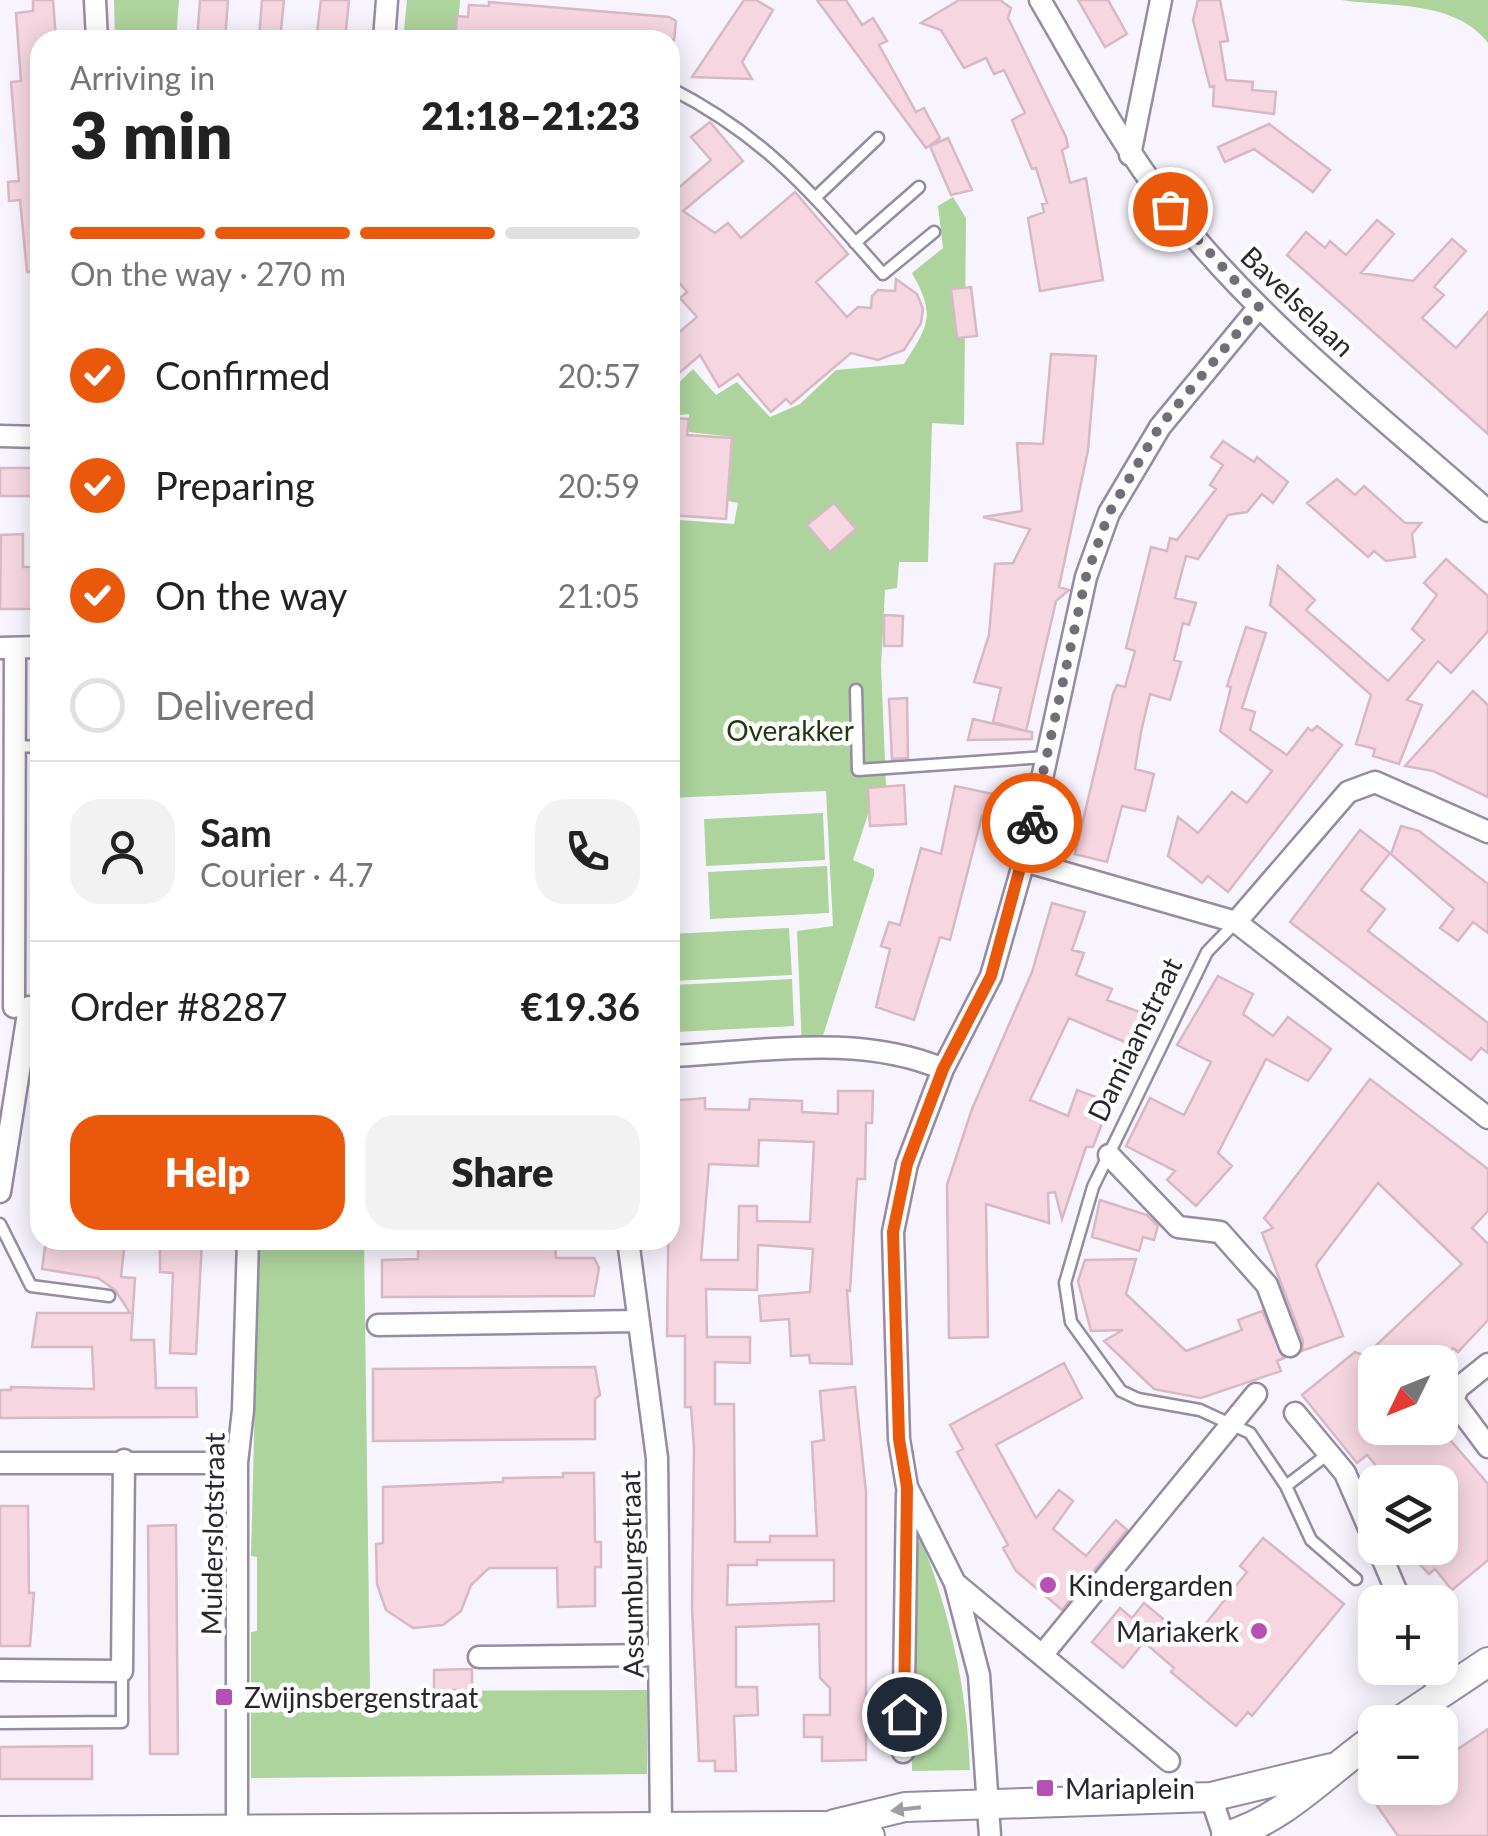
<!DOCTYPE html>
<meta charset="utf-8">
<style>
:root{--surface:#fff;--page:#f2f2f2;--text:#222;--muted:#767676;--line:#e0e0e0;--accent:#ea580c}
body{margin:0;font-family:Lato,sans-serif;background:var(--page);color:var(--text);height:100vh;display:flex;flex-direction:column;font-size:38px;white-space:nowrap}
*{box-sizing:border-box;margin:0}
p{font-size:32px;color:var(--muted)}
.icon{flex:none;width:55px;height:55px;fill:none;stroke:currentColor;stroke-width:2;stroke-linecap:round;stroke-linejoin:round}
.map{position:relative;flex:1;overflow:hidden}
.details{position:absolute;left:30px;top:30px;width:650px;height:1220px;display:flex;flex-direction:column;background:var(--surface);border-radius:30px;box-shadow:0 5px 25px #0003}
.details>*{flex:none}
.needle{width:65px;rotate:227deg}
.tools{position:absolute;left:1358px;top:1345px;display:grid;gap:20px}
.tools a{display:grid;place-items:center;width:100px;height:100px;border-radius:20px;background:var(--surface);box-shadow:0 5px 25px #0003;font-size:50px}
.pin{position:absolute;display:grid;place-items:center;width:85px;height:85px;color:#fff;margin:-42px;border:5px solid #fff;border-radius:50%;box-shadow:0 2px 10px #0007}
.courier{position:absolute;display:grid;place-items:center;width:100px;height:100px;margin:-50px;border:8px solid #ea580c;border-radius:50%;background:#fff;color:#222;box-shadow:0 2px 12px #0007}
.headline em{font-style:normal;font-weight:800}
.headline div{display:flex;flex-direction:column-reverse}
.headline{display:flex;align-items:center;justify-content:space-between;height:170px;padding:0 40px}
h1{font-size:65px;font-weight:800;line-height:75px}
.bar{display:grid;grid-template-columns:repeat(4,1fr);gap:15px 10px;align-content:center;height:120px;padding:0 40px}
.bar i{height:12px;border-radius:8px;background:var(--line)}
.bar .current{background:var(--accent)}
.bar p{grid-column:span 4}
.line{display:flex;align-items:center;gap:25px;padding:0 40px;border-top:2px solid var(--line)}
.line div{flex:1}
.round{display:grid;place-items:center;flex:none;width:105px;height:105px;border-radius:30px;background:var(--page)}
ol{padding:0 40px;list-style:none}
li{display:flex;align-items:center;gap:30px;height:110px}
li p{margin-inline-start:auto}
li .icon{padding:10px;border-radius:50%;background:var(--accent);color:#fff;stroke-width:4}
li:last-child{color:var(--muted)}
li i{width:55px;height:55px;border:5px solid var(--line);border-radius:50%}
.primary-button{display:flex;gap:20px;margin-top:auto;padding:20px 40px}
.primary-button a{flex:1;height:115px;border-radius:30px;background:var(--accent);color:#fff;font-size:40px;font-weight:800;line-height:115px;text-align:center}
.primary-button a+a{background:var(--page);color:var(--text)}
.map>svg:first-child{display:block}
.green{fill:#aed49d}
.building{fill:#f6d7e1;stroke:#d7b9c3;stroke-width:2.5;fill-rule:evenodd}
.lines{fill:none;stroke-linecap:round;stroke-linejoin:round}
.lane-casing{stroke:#958ba3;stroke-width:15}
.street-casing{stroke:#958ba3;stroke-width:25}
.secondary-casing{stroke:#958ba3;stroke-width:32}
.lane{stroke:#fff;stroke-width:10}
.street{stroke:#fff;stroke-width:20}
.secondary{stroke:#fff;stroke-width:28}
.oneway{fill:#9f9da2}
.done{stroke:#726e78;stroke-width:10;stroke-dasharray:0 18}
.route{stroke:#ea580c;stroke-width:12}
.poi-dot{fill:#b650b4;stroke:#fff;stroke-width:4}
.labels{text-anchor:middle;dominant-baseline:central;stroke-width:9;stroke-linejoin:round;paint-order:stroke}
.street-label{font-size:28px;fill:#2a2630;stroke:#fff}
.park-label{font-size:28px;fill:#1e390f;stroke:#fff}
.poi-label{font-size:28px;fill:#2a2630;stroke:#fff;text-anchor:start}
</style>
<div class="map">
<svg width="1488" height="1836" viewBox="0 0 1488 1836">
<rect width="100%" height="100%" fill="#f8f4fe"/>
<path class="green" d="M114,0h65l-3,40h-61z
M407,0h53l-3,40h-54z
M1341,0h147v43c-32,-43 -99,-36 -147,-43z
M953,197l13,21 -2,207 -32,-2 -4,139h-29l-2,26 -12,2 -4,76 5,120 -9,1 -24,73 21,9v7l-55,172h-17l-5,-117 36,-5 -7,-135 -156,7v-255l9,-23 55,4 4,-21 -10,-2 5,-64 -44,-5v-18l-19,2v-25l23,-22 23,26 21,-13 33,35 30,-13 36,-34 68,-6c26,-40 31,-50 8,-91l31,-25 -5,-42z
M823,813l2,47 -119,6 -2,-47z
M827,866l2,47 -119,6 -2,-47z
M789,928l3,47 -119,6 -3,-47z
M792,979l2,47 -118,6 -3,-47z
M259,1240h105l6,451 277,-1v84l-396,4v-146l6,-1v-74l-6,-1z
M920,1536c30,78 47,151 50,234l-58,1 -1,-199z"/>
<path class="building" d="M33,0h20l3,40h-16v231l-13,1 -7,-72 -11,1 -1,-19 11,-1 -8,-99 10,-1 -5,-68 17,-2z
M200,0h28l-3,40h-28z
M262,0h22l-4,40h-21z
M321,0h28l-4,40h-29z
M744,0h12l17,10 -31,52 10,17 -60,-2z
M817,0h29l16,25 11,-7 14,23 -8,4 37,67 8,-4 16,30 -14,10z
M959,0h41l11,8 -3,10 58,119 2,10 -6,3 8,33 16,-5 17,102 -63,11 -12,-73 16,-6 -2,-8 5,-1 -11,-35 -4,1 -20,-49 13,-7 -21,-43 -10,4 -8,-16 -22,10 -23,-38 -20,-7z
M1078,0h30l19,34 -22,13z
M1198,0h22l8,41 -8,1 6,38 27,2 -1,8 24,2 -2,22 -61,-8 1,-20 -4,1 -17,-67z
M489,2l180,15 7,4 -2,19h-219l2,-24 11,1 1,-12 20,1z
M710,122l33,39 -60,50 32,22 13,-10 13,15 54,-46 53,62 -32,28 31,35 11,-10 13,1 1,-12 6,-6 17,1 1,-12 21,15 6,15 -2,14 -17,27 -26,10 -27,-7 -60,51 -5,-5 -15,13 -33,-38 -19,13 -19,-32 -30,26v-41l27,-23 -17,-19 7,-6 -17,-20v-77l41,-35 -20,-23z
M1269,124l61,46 -17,22 -59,-43 -29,13 -7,-15z
M948,138l24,52 -21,5 -21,-49z
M1377,220l17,14 -33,39 52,8 39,-42 14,12 -32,36 10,8 -22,23 34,30 32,-36v122l-201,-179 19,-23 19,16 5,-7 16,14z
M971,287l6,49 -20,2 -6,-49z
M1051,354l45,2 -8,94 -29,137 10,3 -13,11 -30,130 6,1v7l-64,1 5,-21 53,12 -33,-9 8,-34 -27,-6 15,-47 6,-71 18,-1 17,-34 -47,-12 39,-6 -5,-68 26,1z
M670,418l19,1 -2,16 45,3 -6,81 -56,-4z
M1223,441l31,21 3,-5 31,25 -15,21 -11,-9 -15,18 -19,3 -30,44 -12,-3 -11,42 21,5 -7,22 -6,-2 -9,37 7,2 -11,38 -20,-6 -9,38 -6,37 19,5 -9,37 -23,-5 -15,56 -32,-8 38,-160 4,-9 8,2 10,-36 -9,-3 25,-101 16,4 3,-13 7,2 39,-51 -6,-4 13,-20 -12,-8z
M0,468h40v28h-40z
M1337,479l18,16 9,-9 41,37h16l-9,11 3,23 -29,4 -12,-10 -6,6 -61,-54z
M834,503l22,26 -26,23 -23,-27z
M23,534v33h10v14h7v28h-40l1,-74z
M1446,559l42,37v35l-37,42 -13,-12 -31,39 15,5 -23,59 -26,-8 2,-7 -19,-5 15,-49 -101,-90 8,-39 37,34 -9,10 82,71 36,-41 -12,-11 25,-34 -13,-12z
M884,615l19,1 -1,30h-18z
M1246,627l20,6 -24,75 13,4 -5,18 37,25 21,-27 4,3 5,-5 25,19 -114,147 -20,-16 -6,7 -34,-27 10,-39 20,16 34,-41 15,11 25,-32 -52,-40 11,-44 -4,-1z
M1473,691l15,14v92l-55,-26 -28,-5z
M907,698l1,60 -16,1 -3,-60z
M904,785l2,39 -36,2 -2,-38z
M955,786l57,12 -5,23 -25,-5 -32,124 -10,-3 -26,83 -38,-13 14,-58 -9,-3 8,-24 11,3 21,-77 20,6z
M1401,826l18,5 69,53v49l-15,-11 -15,19 -18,-13 14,-19 -63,-55z
M1360,830l30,23 -29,37 24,19 -17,22 120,92v30l-7,-5 -10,12 -181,-138z
M1052,903l33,9 -13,38 12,3 -8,22 36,14 -5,11 38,14 -13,31 -63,-27 -39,82 38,16 9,-26 33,12 -17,45h-7l-24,72 -7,-27 -7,1 1,30 -63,-19 2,133 -39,1 -2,-153 25,-76 60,-137z
M1218,976l35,18 -10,20 30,22 15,-19 43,32 -23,32 -42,-22 -48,94 14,13 -36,40 -29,-26 8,-9 -49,-25 24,-48 34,17 27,-53 -34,-17z
M1370,1079l118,90v42l-16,17 16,16v76l-30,32 -5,-4 -14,14h-64v66h65l48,56v76l-36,30 -17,-21 -6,5 -25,-26h36v-66h-50l-23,-27 -10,8 -55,-68 53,-43 10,4 97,-92 -84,-81 -62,82 27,71 -41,15 1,-10 -41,-108 11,-5 -9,-10z
M838,1091h35l-1,32h-6l-1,56h-8l-7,112 -3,-1 5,74 -42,-1 -1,-8 -18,1 -2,-37 -28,2 -2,-25 51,-4 3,-43 -55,-4 -1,45 -51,-1 1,48h43v26l-35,-1v42h19l1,138h35v-6h47l-5,-94 12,-2 -4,-49 35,-4 11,105v268l-44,1v-24h-18v-22h26v-27l-10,-10 -1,-54 -83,3v60h21l1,28 -24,1 2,55h-21v-10h-16l-7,-155 2,-158 -3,-41h-6v-71h-18l3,-235 35,-3v11l44,1 1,-11 52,2v11l36,2zM759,1140l55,2 -4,80 -53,-1v-15h-18l-1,54h-37l8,-96 49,2zM757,1560h77v41l-107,4 1,-40h29z
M1100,1200l47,15 11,11 -4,14 -11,-3 -4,14 -47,-14z
M46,1240h79l-4,37 14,1 -4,62h23l2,48h40l1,29 -197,1v-28h11v-3l83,2 -2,-42h-60l5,-34h93l-15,-23 -17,-12 -56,-9z
M160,1240h42l-6,114 -26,-1 3,-80 -13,-1z
M418,1240h22v8h36v-8h22v6h35v-6h22l1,18h38l5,10 -5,28 -212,1v-37l36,-1z
M1136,1259l-10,35 60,57 56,-21 -4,-10 24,-9 22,47 -7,3 4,10 -80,27 -47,-9 -50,-48 19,-11 -32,1 -13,-50 7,-21z
M1064,1363l18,35 -86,47 40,73 23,-28 14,11 -20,28 33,27 30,-36 11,10 -65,80 -46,-39 -13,-23 5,-3 -51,-93 6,-3 -13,-24z
M595,1367l5,28 -5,4v40l-222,2v-72z
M563,1473h31l1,69h6v25h-6v39l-37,1 -1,-39h-68l-18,17 -10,26 -18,14 -30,3 -27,-18 -9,-26 -1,-40 7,-1v-56l120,-5v-4l60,-1z
M0,1506h28l1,87h5l-4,53h-30z
M176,1525l2,229h-28l-2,-228z
M1263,1538l81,66 -92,112 -4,-4 -12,14 -65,-54 3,-4 -30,-26 -21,26 -31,-26 28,-34 12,10 12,-15 47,39 56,-70 -7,-6z
M472,1669v21h-38v-20z
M1488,1729v107h-90l-22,-32 24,-16h40v-27z
M92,1746v33h-92v-32z"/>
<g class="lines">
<defs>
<path id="lane" d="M670,88c98,50 142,106 213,186l51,-42
M815,198l63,-60
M855,243l64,-56
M856,690l2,80 188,-13
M17,746l23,1
M1236,922l-29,30 -114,235 -28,96 6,39 50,69 17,8 62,11 50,23 36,53 25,54 45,39
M0,1224l31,62 78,10
M1286,1486l42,-32
M0,1723l122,-1v-50"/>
<path id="street" d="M95,0l2,40
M1040,0c41,70 79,142 129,206 90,116 210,208 319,305
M384,40l3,-40
M1130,155l31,-155
M0,436l40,1
M0,648l40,-1
M1024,861l212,61 252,196
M1236,922l112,-130 27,-10 113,50
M14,1007l1,-359
M670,1056c89,-4 189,-23 273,13
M1109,1155l69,72 42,5 47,53 23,61
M0,1192l29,-185
M628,1240l29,218 4,369
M378,1325l259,-4
M1488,1364l-30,24 -5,12 35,47
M1295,1413l50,60 30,69
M0,1463h237
M1378,1548l23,54
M955,1583l214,178
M1043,1654l213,-260
M479,1657l180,-2
M1429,1668l12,26
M0,1670l122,1 2,-211
M903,1752l4,-258
M1211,1797l13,39
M237,1830v-367l6,-53 5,-170
M990,1836l-11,-161 -24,-92 -48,-96 -8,-48 -6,-207 14,-68 36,-95 48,-93 33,-115 62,-284 23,-64 51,-86 99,-120"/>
<path id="secondary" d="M1398,1722l90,-60
M834,1824l71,-17 306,-10 120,-29
M0,1831l823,-5 47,10
M1226,1836c58,-16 100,-64 149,-98"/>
</defs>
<use href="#lane" class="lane-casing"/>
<use href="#street" class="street-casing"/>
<use href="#secondary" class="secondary-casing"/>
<use href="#lane" class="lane"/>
<use href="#street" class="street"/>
<use href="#secondary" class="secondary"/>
</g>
<defs><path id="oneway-solid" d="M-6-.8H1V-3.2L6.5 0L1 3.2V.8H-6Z" transform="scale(2.5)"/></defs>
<use class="oneway" href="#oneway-solid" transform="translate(906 1809) rotate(173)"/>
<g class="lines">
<path class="done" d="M1032,823l54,-246 23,-64 51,-87 99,-119 -89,-98"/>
<path class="route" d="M904,1714l3,-227 -8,-48 -6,-207 14,-68 36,-95 48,-93 41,-153"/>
</g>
<g class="poi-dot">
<circle cx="1048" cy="1585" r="10"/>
<circle cx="1259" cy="1631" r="10"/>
<rect x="214" y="1687" width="20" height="20" rx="5"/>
<rect x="1035" y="1778" width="20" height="20" rx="5"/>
</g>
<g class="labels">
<g class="street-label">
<text transform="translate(1298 301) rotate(44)">Bavelselaan</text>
<text transform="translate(1134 1039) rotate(-64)">Damiaanstraat</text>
<text transform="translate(212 1534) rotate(-89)">Muiderslotstraat</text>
<text transform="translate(631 1574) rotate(-91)">Assumburgstraat</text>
</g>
<g class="park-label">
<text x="790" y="730">Overakker</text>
</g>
<g class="poi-label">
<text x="1068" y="1585">Kindergarden</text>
<text x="1239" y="1631" text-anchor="end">Mariakerk</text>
<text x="244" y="1697">Zwijnsbergenstraat</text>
<text x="1065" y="1788">Mariaplein</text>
</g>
</g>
</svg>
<div class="tools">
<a><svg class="needle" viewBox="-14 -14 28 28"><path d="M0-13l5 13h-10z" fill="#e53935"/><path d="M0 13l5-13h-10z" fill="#767676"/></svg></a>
<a><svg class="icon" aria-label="layers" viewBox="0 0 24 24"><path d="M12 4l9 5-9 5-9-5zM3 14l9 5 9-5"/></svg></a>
<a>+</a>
<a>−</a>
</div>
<div class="pin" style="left:1170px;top:209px;background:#ea580c"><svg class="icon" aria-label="bag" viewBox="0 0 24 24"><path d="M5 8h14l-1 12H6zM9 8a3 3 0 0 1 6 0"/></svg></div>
<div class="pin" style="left:904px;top:1714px;background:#1f2937"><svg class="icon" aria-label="home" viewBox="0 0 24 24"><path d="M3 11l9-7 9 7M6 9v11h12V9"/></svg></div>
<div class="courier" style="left:1032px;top:823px"><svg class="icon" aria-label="bike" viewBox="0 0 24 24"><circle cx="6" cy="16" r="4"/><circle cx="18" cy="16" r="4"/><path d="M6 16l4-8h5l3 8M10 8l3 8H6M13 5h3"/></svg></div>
<section class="details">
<div class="headline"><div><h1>3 min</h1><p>Arriving in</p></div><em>21:18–21:23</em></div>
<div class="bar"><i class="current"></i><i class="current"></i><i class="current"></i><i></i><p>On the way · 270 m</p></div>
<ol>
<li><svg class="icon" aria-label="check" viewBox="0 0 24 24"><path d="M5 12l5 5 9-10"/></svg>Confirmed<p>20:57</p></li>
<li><svg class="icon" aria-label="check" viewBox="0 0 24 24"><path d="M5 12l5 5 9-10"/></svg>Preparing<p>20:59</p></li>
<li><svg class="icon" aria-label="check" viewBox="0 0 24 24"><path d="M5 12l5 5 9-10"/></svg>On the way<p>21:05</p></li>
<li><i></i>Delivered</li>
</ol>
<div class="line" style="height:180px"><a class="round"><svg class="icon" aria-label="person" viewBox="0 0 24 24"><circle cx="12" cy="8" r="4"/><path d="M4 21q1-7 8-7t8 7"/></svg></a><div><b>Sam</b><p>Courier · 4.7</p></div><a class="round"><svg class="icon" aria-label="phone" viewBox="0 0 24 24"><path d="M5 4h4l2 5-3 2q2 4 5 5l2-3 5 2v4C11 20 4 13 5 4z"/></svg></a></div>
<div class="line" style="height:130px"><div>Order #8287</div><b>€19.36</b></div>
<div class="primary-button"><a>Help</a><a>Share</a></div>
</section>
</div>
